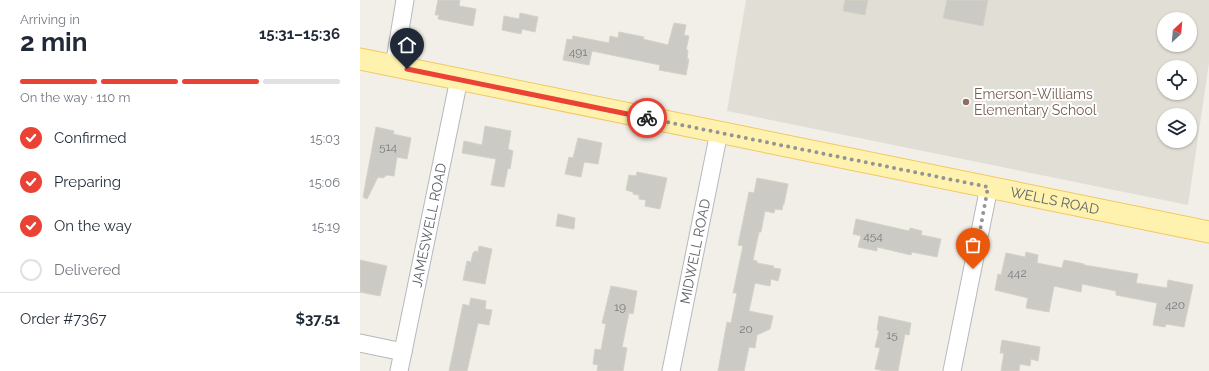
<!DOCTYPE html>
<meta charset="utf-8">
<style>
:root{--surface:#fff;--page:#f6f6f7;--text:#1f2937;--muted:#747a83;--line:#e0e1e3;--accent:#ea4335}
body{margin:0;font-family:Raleway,sans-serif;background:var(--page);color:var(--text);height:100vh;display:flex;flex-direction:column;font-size:15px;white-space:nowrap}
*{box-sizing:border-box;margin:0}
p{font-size:13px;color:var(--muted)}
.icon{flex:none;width:22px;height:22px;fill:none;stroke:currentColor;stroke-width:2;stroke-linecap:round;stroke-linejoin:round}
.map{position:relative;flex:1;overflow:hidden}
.details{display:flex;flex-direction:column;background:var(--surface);width:360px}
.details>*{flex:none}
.needle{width:26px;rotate:26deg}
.fabs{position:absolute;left:797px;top:12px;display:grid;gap:8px}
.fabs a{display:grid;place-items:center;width:40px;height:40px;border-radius:50%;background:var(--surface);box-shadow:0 1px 3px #0004;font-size:20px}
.pin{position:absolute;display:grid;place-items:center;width:34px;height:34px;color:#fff;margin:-41px -17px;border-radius:50% 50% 50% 0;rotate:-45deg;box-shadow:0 0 4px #0007}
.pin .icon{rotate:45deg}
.courier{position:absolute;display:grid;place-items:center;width:40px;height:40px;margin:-20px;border:3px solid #ea4335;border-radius:50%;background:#fff;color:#222;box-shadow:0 1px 5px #0007}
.summary em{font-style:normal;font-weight:700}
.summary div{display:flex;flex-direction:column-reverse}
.summary{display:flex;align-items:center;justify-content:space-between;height:68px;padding:0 20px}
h1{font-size:26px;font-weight:700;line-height:30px}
.bar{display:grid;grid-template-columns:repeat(4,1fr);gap:6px 4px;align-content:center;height:48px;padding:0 20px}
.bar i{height:5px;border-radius:3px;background:var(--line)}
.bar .active{background:var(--accent)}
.bar p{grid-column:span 4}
.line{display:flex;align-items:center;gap:10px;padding:0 20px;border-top:1px solid var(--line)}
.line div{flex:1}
ol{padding:0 20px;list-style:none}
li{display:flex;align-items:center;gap:12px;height:44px}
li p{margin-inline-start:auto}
li .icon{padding:4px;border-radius:50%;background:var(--accent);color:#fff;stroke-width:4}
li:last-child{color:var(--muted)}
li i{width:22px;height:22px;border:2px solid var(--line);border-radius:50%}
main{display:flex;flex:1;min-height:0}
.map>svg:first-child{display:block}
.education{fill:#e1ded6;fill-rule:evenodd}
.building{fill:#cccac5;stroke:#d6d1c6}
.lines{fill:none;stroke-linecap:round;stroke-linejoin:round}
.minor-casing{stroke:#b5b8bc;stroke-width:19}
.major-casing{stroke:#f2c960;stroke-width:23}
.minor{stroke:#fff;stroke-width:17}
.major{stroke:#fff2af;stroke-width:21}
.done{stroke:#929495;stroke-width:4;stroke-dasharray:0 7.2}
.route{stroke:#ea4335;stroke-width:5}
.education-dot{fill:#8d6e63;stroke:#fff;stroke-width:1.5}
.labels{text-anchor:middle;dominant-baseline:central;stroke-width:4;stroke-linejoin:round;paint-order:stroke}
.number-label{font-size:12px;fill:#7a7d7f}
.education-label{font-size:14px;fill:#785e54;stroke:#fff;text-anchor:start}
.street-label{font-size:14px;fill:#5f6368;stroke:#fff}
</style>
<main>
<section class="details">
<div class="summary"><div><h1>2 min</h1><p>Arriving in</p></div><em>15:31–15:36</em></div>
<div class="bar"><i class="active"></i><i class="active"></i><i class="active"></i><i></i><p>On the way · 110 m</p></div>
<ol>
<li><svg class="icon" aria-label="check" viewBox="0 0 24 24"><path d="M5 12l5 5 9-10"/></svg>Confirmed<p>15:03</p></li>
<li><svg class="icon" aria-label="check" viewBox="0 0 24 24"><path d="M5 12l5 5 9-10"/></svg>Preparing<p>15:06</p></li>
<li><svg class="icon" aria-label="check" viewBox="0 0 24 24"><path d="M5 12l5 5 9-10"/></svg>On the way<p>15:19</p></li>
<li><i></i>Delivered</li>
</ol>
<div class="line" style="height:52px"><div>Order #7367</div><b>$37.51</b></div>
</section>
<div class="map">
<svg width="849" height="371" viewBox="0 0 849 371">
<rect width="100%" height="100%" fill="#f1efe8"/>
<path class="education" d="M386,0h463v63l-21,142 -461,-94zM804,19h26v26h-26zM804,67h26v26h-26zM804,115h26v26h-26z"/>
<path class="building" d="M78,0h22l-1,6 17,3 -3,17 -35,-7 1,-4h-4z
M485,0h23l-3,15 -22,-4z
M587,0h41l-5,26 -40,-8z
M160,13l18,4 -3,15 -13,-3 -1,5 -19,-4 2,-14 15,3z
M314,23l12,2 -2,10 5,1 -3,14h2l-1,9h2l-3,16 -27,-5 1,-5 -68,-14 -3,14 -26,-5 4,-21 5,1 1,-4 36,7 1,-7 8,2 1,-6 25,5 -1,2 25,6z
M125,126l26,5 -3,18 5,2 -3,18 -2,-1 -4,19 -13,-2 5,-26 -34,-6 2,-12 18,4z
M16,127l18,4 -1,3 18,4 -4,21 -10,-2 -3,19 -7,-1 -4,3 -5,-1 -11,22 -4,-2z
M218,138l24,5 -4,21 -14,-2 -3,15 -16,-3 4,-17 4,1z
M277,172l30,6 -7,31 -15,-3 1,-6 -7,-1v-4l-6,-1v-2l-7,-2 3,-15 7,1z
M397,178l31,6 -4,20h-1l-1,6 -7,-1 -1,4 -9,-2 -4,21h-2l-6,28 4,1v2l17,3 -1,2 8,1 -3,12 -7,-2 -1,7 -15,-3 -6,28 24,5 -3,13 -13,6 -2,13 -6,-1 -5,24h-26l9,-49 4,1 6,-30h-4l10,-47 -5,-1 11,-53 5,1z
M198,214l17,4 -1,11 -18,-3z
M496,219l53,12 1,-3 12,3 -1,4 20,4 -4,18 -25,-5 -1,3 -34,-8v4l-19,-4 3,-11 -8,-2z
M119,246l13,3 -7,35 -22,-4 4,-19 4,1 2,-9 2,-2 3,1z
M666,252l12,3 -1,8 25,5 2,-8 20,4v1l54,9 -2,9 31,5 1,-8 25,5 -9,42 -18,-3 -1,3 -12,-2 4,-22 -41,-8v-4l-34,-7 -1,8 -27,-6 -5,26 -23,-4 2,-10 -33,-8 3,-16 3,1 5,-22 19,4z
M0,260l27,6 -7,30 -20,-4z
M251,286l26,5 -4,23 -4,-1 -7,34 5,1 -4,23h-26l1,-6 -5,-1 2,-15 6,1 5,-26 -4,-1z
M111,298l15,3 -1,8 7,1 -3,15 -11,-2 -11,48h-18l14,-67 6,2z
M519,316l32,7 -2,12 -4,-1 -7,37h-13l-10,-2 5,-21 -5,-1 4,-16 -2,-1z
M642,340l38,7 -2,14 -7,-2 -1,7 -10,-2 -1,7h-18l3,-18h-4z"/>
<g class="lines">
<defs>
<g id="minor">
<path d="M34,66l11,-66"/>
<path d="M0,343l43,9"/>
<path id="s1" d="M39,371l60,-292"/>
<path id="s2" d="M311,371l48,-239"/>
<path d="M592,371l37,-184"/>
</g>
<g id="major">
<path id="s3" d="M0,59l849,173"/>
</g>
</defs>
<use href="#minor" class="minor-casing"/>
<use href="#major" class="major-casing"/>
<use href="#minor" class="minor"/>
<use href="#major" class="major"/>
</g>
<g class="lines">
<path class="done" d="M287,118l341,69 -15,82"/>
<path class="route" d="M47,69l240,49"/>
</g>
<circle class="education-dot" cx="606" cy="102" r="4"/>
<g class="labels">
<g class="number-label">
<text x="218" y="52">491</text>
<text x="28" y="147">514</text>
<text x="513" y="236">454</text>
<text x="657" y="273">442</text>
<text x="815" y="305">420</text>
<text x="260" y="307">19</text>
<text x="386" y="329">20</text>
<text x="532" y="335">15</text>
</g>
<g class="education-label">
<text x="614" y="94">Emerson-Williams<tspan x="614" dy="16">Elementary School</tspan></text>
</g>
<g class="street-label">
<text stroke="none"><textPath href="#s3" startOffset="709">WELLS ROAD</textPath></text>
<text stroke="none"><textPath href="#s1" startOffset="149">JAMESWELL ROAD</textPath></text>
<text stroke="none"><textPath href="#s2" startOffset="122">MIDWELL ROAD</textPath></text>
</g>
</g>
</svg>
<div class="fabs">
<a><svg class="needle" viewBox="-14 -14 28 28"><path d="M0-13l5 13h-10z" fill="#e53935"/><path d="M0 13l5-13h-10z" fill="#747a83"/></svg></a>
<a><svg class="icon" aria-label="locate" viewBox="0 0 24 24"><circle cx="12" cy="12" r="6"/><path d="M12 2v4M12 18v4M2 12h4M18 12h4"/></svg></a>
<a><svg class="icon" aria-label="layers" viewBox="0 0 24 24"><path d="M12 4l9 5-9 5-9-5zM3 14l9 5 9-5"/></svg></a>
</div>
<div class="pin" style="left:613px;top:269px;background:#ea580c"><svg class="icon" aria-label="bag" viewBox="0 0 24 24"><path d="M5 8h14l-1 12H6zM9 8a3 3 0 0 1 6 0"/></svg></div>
<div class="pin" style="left:47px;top:69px;background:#1f2937"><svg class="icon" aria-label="home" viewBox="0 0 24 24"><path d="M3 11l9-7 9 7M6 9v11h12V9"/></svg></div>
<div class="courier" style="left:287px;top:118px"><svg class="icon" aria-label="bike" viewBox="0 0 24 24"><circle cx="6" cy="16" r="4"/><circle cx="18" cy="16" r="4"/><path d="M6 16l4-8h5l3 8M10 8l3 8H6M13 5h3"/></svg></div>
</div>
</main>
